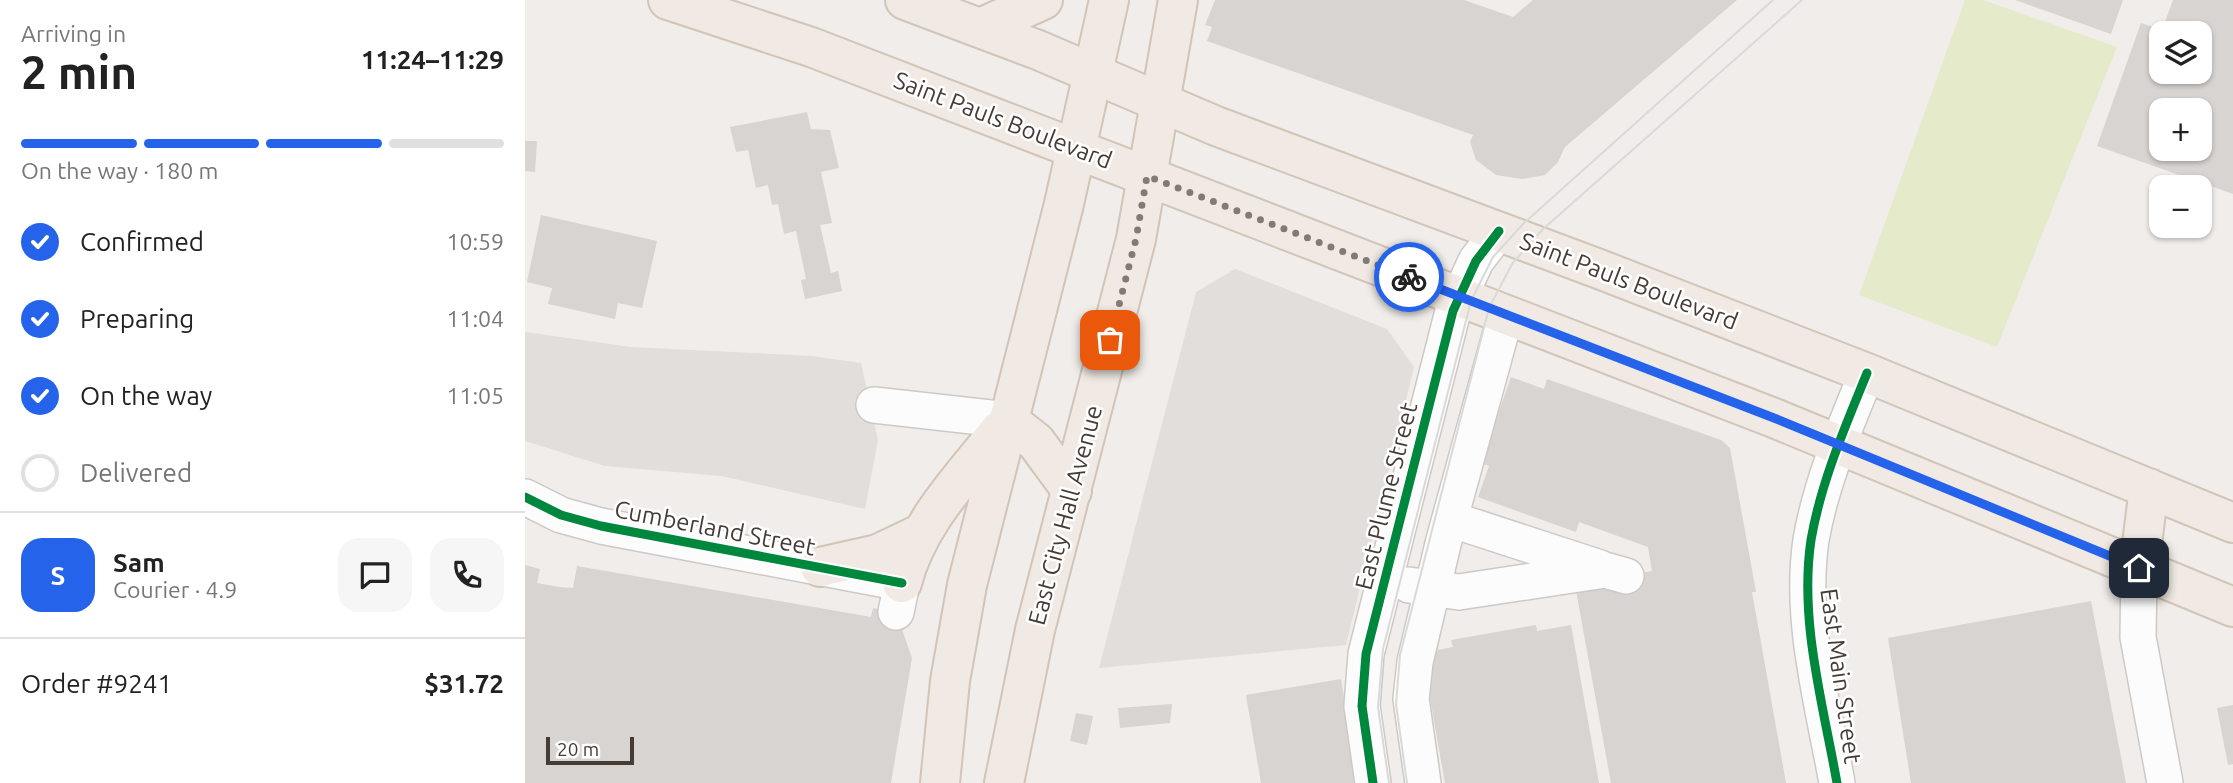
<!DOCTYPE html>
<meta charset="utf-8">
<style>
:root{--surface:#fff;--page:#f6f6f6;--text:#222;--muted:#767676;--line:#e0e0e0;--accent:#2563eb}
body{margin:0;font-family:Ubuntu,sans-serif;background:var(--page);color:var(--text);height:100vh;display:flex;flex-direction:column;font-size:26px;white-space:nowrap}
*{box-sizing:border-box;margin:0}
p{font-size:23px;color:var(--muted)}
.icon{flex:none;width:38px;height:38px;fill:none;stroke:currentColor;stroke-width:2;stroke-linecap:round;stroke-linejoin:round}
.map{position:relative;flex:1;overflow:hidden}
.side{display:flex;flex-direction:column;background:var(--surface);width:525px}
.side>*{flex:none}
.buttons{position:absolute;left:1624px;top:21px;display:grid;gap:14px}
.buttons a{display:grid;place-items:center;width:63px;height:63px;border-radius:14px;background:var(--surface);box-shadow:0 2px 5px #0004;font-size:35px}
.scale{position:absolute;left:21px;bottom:18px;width:88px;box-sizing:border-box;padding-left:7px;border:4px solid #463c36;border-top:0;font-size:19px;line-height:24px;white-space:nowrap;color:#463c36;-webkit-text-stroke:5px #fff;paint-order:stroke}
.pin{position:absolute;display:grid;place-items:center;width:60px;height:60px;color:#fff;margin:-30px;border-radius:14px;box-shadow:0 4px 10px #0006}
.courier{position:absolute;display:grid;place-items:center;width:70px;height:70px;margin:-35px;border:5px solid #2563eb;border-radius:50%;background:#fff;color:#222;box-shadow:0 2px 9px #0007}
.head em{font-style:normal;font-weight:700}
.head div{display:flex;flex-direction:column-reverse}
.head{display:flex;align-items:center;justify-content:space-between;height:119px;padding:0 21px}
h1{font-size:46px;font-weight:700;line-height:52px}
.bar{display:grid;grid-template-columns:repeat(4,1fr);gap:10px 7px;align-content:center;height:84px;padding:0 21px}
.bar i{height:9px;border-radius:5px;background:var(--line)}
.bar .active{background:var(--accent)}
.bar p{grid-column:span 4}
.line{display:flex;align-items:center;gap:18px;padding:0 21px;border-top:2px solid var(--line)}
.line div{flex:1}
.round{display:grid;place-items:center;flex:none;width:74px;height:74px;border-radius:21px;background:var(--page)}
ol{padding:0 21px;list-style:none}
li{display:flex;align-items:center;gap:21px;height:77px}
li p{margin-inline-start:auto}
li .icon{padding:7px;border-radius:50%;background:var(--accent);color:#fff;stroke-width:4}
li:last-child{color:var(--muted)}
li i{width:38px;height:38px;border:4px solid var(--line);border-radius:50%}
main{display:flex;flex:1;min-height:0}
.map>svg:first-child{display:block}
.green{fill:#e5eaca}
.parking{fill:#e2dedb}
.building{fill:#d8d4d1;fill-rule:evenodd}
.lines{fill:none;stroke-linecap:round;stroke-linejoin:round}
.minor-casing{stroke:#cdc9c6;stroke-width:38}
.major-casing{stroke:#d2c4b7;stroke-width:42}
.minor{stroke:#fdfcfc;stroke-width:35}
.major{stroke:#f1eae4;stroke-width:38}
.tram{stroke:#d9d9d8;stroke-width:2}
.cycleway-casing{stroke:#fff;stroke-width:13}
.cycleway{stroke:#00873e;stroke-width:9}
.done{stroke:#827a75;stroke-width:7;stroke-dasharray:0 12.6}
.route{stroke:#2563eb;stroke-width:9}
.labels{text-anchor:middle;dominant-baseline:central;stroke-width:5;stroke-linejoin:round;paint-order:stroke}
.street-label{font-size:24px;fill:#463c36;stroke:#fff}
</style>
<main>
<section class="side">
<div class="head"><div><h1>2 min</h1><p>Arriving in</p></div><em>11:24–11:29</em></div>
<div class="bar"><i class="active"></i><i class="active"></i><i class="active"></i><i></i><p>On the way · 180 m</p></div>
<ol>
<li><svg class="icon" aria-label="check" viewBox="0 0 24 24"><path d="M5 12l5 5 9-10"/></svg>Confirmed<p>10:59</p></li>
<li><svg class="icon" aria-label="check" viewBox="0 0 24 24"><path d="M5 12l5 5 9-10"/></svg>Preparing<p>11:04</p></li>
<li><svg class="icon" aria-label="check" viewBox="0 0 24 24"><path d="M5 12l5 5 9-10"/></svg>On the way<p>11:05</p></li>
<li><i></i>Delivered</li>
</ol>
<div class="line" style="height:126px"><b class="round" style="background:var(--accent);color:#fff">S</b><div><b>Sam</b><p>Courier · 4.9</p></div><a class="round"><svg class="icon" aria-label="chat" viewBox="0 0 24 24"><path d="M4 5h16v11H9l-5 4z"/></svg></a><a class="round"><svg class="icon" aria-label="phone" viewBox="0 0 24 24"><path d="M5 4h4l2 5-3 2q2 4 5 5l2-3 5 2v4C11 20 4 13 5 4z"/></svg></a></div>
<div class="line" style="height:91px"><div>Order #9241</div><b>$31.72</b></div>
</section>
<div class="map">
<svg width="1708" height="783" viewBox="0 0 1708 783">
<rect width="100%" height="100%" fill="#f0edea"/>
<path class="green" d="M1440,0h18l134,47 -120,300 -138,-52z"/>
<path class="parking" d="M710,269l152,60 27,38 -68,278 -247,23 97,-376z
M0,332l106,15 181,9 49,7 17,77 -13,69 -143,-33 -117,-10 -80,-25z"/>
<path class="building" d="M690,0h249l49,17 20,-17h204l-172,147 -7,15 -13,13 -23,4 -26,-4 -20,-15 -6,-18 3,-7 -266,-94 5,-14 -7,-2z
M1490,0h108l-12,34z
M1648,0h60v194l-136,-48 44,-123 21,7zM1636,33h39v39h-39zM1636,110h39v39h-39z
M282,112l4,17 19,1 9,38 -18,4 11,51 -12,2 11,48 7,-2 4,20 -37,8 -4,-19 5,-1 -10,-48 -12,3 -6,-30 -6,1 -4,-20 -12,3 -8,-38 -12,2 -6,-25z
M0,141h12l-2,31 -10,-1z
M16,215l116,26 -15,67 -24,-5 -3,16 -67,-15 4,-16 -25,-6z
M986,377l33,12 3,-10 174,61 9,8 26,144h-4l34,191h-175l-36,-198 77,-14 -4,-24 -69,-25 -3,10 -98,-35 11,-31 -8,-3z
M0,565l15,4 -3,14 22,4 14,1 4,-22 294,51 2,-9 23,4 16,46 -21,125h-366z
M1566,601l35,182h-215l-23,-145z
M1011,625l1,6 34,-6 28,158h-154l-23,-130 31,-6 -2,-7z
M816,679l17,104h-97l-15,-88z
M647,704l-2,19 -50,5 -2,-20z
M1708,705v59l-5,1 -11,-57z
M551,713l17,3 -6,29 -17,-4z"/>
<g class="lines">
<defs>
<path id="minor" d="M349,405l134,15
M0,497l36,18 40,11 301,57 -6,29
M925,519l150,49
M1614,568l-1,69 27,146
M884,585l50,7 146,-22 21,6
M848,783l-11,-77 4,-52 87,-343 23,-50 23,-30
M898,783l-12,-84 4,-37 29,-122 62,-226
M1312,783c-14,-79 -38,-163 -26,-243 10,-58 34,-113 56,-167"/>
<path id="major" d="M143,0l143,47 963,371 459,189
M380,0l133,50 178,76 383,143 268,104 366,150
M455,28l63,-28
M483,420l28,22 36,49
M295,567l58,-13 42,-20
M1614,568l10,-80
M377,583c15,-60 61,-106 98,-153
M415,783l10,-102 17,-96 97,-381 45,-204
M479,783l31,-153 101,-391 42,-239"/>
</defs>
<use href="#minor" class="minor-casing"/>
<use href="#major" class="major-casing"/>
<use href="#minor" class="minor"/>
<use href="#major" class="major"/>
<path class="tram" d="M864,783l-11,-76 5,-58 88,-348 22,-44 31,-34 249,-223
M882,783l-11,-79 4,-49 89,-347 23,-44 30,-34 260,-230"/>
<defs>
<path id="cycleway" d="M0,497l36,18 40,11 301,57
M848,783l-11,-77 4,-52 87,-343 23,-50 23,-30
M1312,783c-14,-79 -38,-163 -26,-243 10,-58 34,-113 56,-167"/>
</defs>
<use href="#cycleway" class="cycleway-casing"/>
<use href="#cycleway" class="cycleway"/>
</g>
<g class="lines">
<path class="done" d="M585,340l26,-101 11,-63 262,101"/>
<path class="route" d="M884,277l365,141 365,150"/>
</g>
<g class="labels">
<g class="street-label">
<text transform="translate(478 120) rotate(21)">Saint Pauls Boulevard</text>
<text transform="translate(1104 281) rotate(21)">Saint Pauls Boulevard</text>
<text transform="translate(861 496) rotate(-76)">East Plume Street</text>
<text transform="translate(540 515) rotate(-75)">East City Hall Avenue</text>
<text transform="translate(190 528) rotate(11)">Cumberland Street</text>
<text transform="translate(1316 676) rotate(82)">East Main Street</text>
</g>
</g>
</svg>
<div class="buttons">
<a><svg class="icon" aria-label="layers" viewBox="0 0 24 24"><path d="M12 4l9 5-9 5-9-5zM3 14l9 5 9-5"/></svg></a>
<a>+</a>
<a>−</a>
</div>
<div class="scale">20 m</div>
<div class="pin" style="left:585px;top:340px;background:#ea580c"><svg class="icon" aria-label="bag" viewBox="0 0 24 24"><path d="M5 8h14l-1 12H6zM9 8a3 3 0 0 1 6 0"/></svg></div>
<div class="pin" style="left:1614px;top:568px;background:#1f2937"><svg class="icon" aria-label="home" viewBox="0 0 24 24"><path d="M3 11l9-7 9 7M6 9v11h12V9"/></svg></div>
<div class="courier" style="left:884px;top:277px"><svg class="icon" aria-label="bike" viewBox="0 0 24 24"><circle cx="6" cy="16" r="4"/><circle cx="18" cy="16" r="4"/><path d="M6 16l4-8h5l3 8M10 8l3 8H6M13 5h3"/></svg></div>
</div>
</main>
